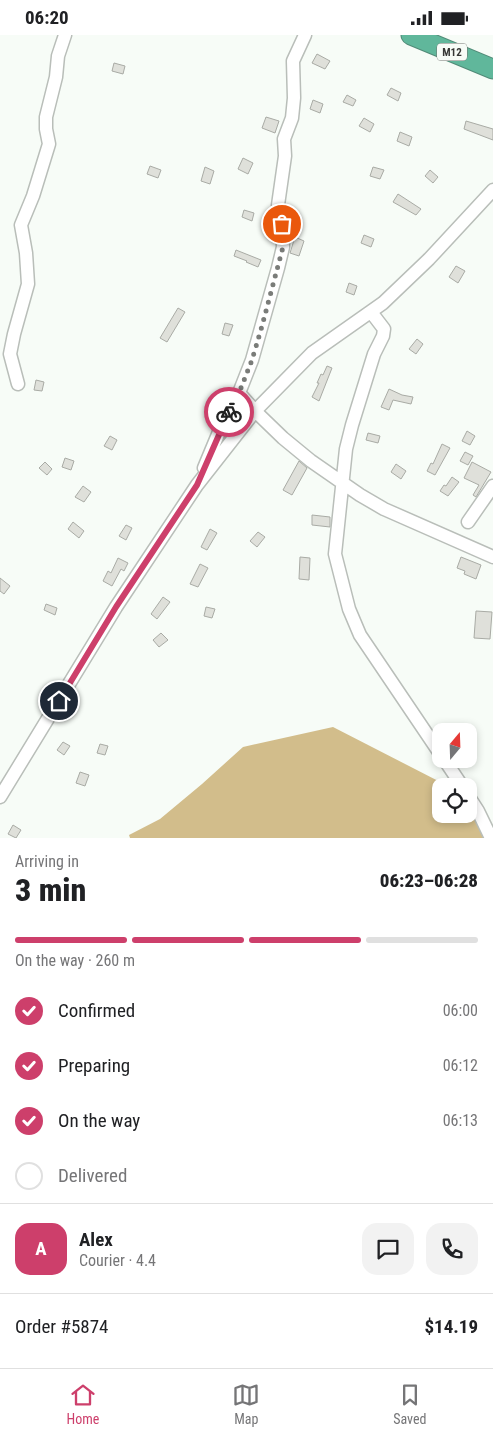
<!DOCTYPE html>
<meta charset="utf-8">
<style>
:root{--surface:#fff;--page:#f2f2f2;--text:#202124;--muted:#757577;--line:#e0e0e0;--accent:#cd3f6b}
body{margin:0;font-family:"Roboto Condensed",sans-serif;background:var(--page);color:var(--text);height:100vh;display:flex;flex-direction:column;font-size:19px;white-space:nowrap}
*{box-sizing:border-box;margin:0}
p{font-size:16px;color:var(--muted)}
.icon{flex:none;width:28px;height:28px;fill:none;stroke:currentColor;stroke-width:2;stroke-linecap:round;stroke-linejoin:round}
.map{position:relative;height:803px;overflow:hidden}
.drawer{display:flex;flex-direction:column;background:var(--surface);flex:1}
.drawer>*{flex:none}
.needle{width:32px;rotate:19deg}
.controls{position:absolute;left:432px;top:688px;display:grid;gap:10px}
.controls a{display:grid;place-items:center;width:45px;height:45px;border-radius:10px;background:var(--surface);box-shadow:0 2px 8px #0003;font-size:25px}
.pin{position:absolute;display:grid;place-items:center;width:42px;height:42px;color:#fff;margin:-21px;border:2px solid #fff;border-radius:50%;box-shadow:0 1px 5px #0007}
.courier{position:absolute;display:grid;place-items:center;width:50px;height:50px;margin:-25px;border:4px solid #cd3f6b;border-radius:50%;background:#fff;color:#222;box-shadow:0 1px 6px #0007}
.overview em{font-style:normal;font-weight:800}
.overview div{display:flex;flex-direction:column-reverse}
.overview{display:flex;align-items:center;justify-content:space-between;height:85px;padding:0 15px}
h1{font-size:32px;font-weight:800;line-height:38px}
.bar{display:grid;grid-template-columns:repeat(4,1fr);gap:8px 5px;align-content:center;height:60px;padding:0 15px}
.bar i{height:6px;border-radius:4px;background:var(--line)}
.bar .selected{background:var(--accent)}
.bar p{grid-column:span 4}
.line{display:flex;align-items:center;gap:12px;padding:0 15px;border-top:1px solid var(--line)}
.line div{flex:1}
.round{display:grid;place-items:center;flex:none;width:52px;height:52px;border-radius:15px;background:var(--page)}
ol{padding:0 15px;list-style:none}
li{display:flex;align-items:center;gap:15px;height:55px}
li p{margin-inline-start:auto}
li .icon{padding:5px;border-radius:50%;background:var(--accent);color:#fff;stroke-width:4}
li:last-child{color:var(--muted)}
li i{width:28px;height:28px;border:2px solid var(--line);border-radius:50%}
.status{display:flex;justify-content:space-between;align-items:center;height:35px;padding:0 25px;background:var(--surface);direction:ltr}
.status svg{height:14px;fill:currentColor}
.dock{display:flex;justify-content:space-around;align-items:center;height:70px;border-top:1px solid var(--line);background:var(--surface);font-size:14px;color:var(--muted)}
.dock a{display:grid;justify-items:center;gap:2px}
.dock .selected{color:var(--accent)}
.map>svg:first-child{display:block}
.forest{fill:#d2bd8b}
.building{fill:#dfe0da;stroke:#a9aba5}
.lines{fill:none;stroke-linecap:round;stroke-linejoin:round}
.minor-casing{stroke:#b9beb9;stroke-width:15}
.highway-casing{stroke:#518a77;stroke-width:21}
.minor{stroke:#fff;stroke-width:12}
.highway{stroke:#60b79b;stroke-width:19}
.done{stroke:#7a7c79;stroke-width:5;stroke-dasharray:0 9}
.route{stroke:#cd3f6b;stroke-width:6}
.labels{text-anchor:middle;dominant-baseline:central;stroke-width:5;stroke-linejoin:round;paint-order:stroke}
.shield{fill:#f7fcf7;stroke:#70726f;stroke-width:1}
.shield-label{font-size:11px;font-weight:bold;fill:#363735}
</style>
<div class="status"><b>06:20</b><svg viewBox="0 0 49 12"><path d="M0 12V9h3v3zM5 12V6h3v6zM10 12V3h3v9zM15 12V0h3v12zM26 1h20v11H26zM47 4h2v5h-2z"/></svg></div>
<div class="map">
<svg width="493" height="803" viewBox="0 0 493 803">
<rect width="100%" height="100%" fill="#f7fcf7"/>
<path class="forest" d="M333,692l115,59h-7v28h28v-8l6,7 9,25h-354l-1,-3 31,-16 42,-35 41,-37z"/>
<path class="building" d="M317,19l13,7 -5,8 -13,-6z
M114,28l11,3 -2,8 -11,-3z
M391,53l10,5 -3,8 -11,-6z
M347,60l9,5 -3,6 -10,-4z
M313,65l10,4 -3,9 -10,-4z
M266,82l13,4 -4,12 -13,-5z
M364,83l10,6 -4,8 -11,-6z
M466,86l27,8v11l-29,-11z
M400,97l12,5 -3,9 -12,-5z
M243,123l10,5 -5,11 -10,-5z
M150,131l11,4 -3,8 -11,-4z
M205,132l9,4 -4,13 -9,-3z
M373,132l11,3 -4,9 -10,-3z
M430,135l8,7 -5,6 -8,-7z
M398,159l23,15 -5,6 -23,-13z
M244,175l10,3 -2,8 -10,-4z
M265,187h8l-1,10 -8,-1z
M364,200l10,4 -3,8 -10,-4z
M295,202l9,4 -5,15 -9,-3z
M236,215l25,10 -3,7 -12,-5 1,-1 -13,-5z
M456,231l9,5 -7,12 -9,-6z
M349,248l8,3 -3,9 -8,-3z
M178,273l7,4 -18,30 -7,-4z
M225,288l8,2 -4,11 -7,-2z
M417,304l6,5 -7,10 -7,-5z
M327,331l5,2 -13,33 -7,-4 7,-14h-2l4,-9 2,1z
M36,345l8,2 -2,9 -8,-1z
M389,354l13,6 11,2 -2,7 -18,-4 -4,10 -8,-3z
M467,396l8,5 -5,9 -8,-4z
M368,398l12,3 -2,7 -12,-3z
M110,401l7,4 -5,10 -8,-4z
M442,409l8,4 -15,27 -8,-4 4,-8 2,1z
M465,417l8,4 -5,9 -8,-4z
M65,423l9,3 -3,9 -9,-3z
M299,426l8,7 -15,27 -9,-5z
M45,427l7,7 -5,6 -8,-7z
M472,427l19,10 -15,25 -3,-2 6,-10 -15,-7z
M396,429l10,7 -5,8 -10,-7z
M452,442l7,5 -11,14 -8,-5 4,-6 2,1z
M83,451l8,6 -7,10 -9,-5z
M312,480l18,2v10l-18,-2z
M73,487l11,9 -5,7 -11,-9z
M126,490l6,3 -6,12 -7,-4z
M210,494l7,4 -10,17 -6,-3z
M258,497l7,5 -8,10 -7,-6z
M300,522l10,1 -1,22 -10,-1z
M461,522l20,8 -5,14 -12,-5 1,-3 -8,-3z
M118,523l10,5 -4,8 -3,-2 -9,17 -9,-5 5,-10 3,2z
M200,529l8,4 -10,19 -8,-3z
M0,543l10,8 -6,8 -4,-3z
M163,562l7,5 -13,17 -6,-5z
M46,569l11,4 -2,7 -11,-5z
M206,572l9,2 -3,9 -8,-2z
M476,576l16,1 -2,27 -16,-1z
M161,598l7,7 -9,7 -6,-7z
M63,707l7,4 -6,9 -7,-5z
M100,709l8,2 -3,9 -8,-2z
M80,737l9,3 -4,11 -9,-3z
M13,790l8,5 -5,8 -8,-4z"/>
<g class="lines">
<defs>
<path id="minor" d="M371,277l13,17 -1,7 -9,18 -22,71 -6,24 -11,105 14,55 11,26 81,120
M18,349l-8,-30 4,-20 14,-50 -2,-31 -5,-28 12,-29 16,-52 -3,-15v-12l10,-40 2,-21 7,-21
M239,358l16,18 28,27 28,23 49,34 24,14 109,48
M204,433l15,-36 20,-39 13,-33 26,-92 5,-21 -1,-23 -4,-19 7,-49 -1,-17 8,-21 2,-20 -1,-37 12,-26
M468,487l25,-36
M444,724l18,27
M0,762l116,-190 81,-122 58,-74 57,-58 71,-50 46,-44 64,-69
M469,762l9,14 13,27"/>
<path id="highway" d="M411,0l82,34"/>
</defs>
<use href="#minor" class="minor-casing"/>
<use href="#highway" class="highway-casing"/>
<use href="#minor" class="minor"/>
<use href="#highway" class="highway"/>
</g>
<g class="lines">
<path class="done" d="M229,377l10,-19 13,-33 10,-34 21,-79 -1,-23"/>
<path class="route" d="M59,666l57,-94 81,-122 32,-73"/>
</g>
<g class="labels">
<rect class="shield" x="437" y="8.5" width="30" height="17" rx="4"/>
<g class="shield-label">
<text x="452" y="17">M12</text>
</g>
</g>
</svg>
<div class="controls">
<a><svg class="needle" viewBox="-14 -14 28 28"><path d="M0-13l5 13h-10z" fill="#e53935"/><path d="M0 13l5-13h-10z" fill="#757577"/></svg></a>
<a><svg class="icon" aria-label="locate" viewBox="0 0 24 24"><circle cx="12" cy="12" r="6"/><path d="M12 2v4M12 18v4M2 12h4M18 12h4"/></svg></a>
</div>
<div class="pin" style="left:282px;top:189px;background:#ea580c"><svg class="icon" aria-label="bag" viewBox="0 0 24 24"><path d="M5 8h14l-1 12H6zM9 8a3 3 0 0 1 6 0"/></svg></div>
<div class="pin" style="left:59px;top:666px;background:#1f2937"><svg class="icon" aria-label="home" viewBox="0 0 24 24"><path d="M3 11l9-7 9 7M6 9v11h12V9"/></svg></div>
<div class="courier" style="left:229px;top:377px"><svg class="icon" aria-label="bike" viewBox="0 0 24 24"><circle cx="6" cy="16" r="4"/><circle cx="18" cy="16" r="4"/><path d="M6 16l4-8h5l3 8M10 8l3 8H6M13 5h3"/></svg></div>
</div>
<section class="drawer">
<div class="overview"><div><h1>3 min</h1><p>Arriving in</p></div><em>06:23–06:28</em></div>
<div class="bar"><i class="selected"></i><i class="selected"></i><i class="selected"></i><i></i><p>On the way · 260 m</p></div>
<ol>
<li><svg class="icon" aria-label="check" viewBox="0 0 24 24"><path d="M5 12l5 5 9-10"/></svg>Confirmed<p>06:00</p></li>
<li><svg class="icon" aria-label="check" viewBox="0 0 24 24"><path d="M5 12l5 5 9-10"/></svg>Preparing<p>06:12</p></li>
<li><svg class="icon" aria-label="check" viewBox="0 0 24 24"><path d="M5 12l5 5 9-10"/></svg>On the way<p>06:13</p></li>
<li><i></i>Delivered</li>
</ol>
<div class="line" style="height:90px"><b class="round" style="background:var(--accent);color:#fff">A</b><div><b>Alex</b><p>Courier · 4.4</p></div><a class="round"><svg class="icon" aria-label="chat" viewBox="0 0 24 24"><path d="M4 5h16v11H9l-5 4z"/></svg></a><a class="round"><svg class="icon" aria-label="phone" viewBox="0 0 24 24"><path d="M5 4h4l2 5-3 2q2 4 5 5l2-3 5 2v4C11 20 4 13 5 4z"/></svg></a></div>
<div class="line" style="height:65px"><div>Order #5874</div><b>$14.19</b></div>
</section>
<nav class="dock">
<a class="selected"><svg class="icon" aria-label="home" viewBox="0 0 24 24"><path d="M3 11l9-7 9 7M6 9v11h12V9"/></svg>Home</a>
<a><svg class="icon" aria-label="map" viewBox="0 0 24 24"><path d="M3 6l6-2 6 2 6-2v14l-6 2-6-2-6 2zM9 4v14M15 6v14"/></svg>Map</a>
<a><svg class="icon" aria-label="saved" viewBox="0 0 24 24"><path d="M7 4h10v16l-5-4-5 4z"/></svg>Saved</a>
</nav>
